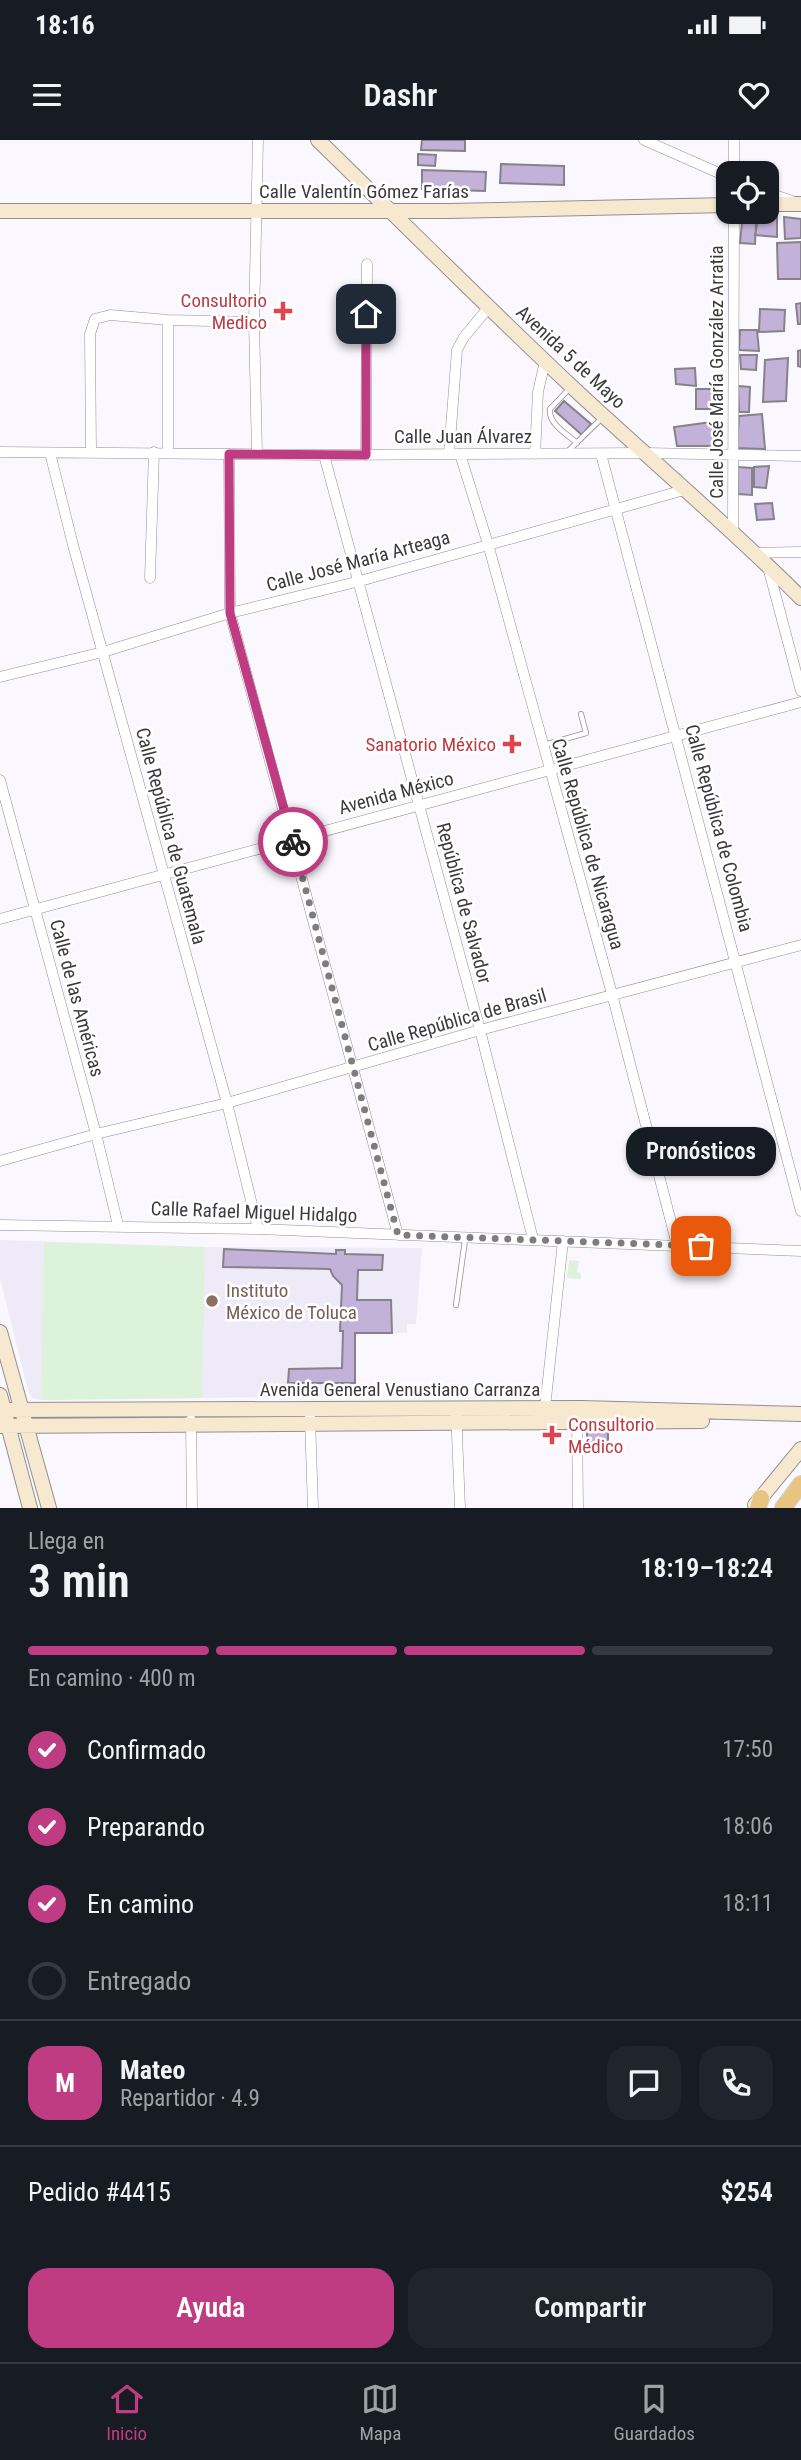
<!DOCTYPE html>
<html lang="es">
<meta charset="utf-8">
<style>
:root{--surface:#171b24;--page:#20242c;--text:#f1f3f6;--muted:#9ea1a6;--line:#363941;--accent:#c03c82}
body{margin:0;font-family:"Roboto Condensed",sans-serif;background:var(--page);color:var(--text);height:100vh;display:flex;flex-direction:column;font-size:26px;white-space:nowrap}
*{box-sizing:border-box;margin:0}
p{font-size:23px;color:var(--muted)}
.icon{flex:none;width:38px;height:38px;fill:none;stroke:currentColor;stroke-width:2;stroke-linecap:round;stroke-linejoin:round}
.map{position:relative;height:1368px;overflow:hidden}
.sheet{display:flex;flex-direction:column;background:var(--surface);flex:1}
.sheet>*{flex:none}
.controls{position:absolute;left:716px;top:21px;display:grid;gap:14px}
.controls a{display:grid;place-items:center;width:63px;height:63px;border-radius:14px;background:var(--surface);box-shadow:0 2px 5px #0004;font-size:35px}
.pin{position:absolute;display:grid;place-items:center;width:60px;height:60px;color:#fff;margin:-30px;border-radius:14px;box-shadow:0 4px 10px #0006}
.courier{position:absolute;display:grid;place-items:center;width:70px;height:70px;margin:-35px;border:5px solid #c03c82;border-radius:50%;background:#fff;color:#222;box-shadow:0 2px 9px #0007}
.bubble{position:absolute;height:49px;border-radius:21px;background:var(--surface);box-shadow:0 2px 5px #0004;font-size:23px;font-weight:600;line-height:49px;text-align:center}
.summary em{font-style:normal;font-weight:600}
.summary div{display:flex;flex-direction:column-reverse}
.summary{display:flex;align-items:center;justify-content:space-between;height:119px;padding:0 28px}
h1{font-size:46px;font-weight:600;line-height:52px}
.bar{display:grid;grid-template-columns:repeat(4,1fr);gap:10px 7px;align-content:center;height:84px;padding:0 28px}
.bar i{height:9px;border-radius:5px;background:var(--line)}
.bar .on{background:var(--accent)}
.bar p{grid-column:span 4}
.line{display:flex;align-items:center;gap:18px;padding:0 28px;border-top:2px solid var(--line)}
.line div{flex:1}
.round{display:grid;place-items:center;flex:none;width:74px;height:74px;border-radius:21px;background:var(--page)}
ol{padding:0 28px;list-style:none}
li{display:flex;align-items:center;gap:21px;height:77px}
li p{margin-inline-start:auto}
li .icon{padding:7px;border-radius:50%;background:var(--accent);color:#fff;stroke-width:4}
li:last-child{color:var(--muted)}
li i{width:38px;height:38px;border:4px solid var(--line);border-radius:50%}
.primary-button{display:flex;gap:14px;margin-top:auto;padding:14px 28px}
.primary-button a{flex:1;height:80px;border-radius:21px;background:var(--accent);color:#fff;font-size:28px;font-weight:600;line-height:80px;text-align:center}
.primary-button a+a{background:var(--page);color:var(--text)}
.status{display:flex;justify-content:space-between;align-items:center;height:49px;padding:0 35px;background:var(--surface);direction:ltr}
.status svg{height:19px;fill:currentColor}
header{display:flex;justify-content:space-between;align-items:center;height:91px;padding:0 28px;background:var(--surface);font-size:32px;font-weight:600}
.tab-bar{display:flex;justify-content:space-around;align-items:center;height:98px;border-top:2px solid var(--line);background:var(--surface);font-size:19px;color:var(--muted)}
.tab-bar a{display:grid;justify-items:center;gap:4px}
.tab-bar .on{color:var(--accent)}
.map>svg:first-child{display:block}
.built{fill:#efeaf7}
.green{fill:#dcf2da}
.building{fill:#c2b1d9;stroke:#858388;stroke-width:2}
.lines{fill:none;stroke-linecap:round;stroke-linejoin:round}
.service-casing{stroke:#918f94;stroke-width:6}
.minor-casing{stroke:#918f94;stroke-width:11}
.secondary-casing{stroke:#918f94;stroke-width:16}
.trunk-casing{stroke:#d4d4d4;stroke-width:18}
.service{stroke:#fff;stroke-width:4.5}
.minor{stroke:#fff;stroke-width:10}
.secondary{stroke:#f6e9d0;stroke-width:14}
.trunk{stroke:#e7c482;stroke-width:16}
.done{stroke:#7e7c81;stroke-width:7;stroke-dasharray:0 12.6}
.route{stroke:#c03c82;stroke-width:9}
.health-dot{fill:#e0444e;stroke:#fff;stroke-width:2.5}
.education-dot{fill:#8d6e63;stroke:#fff;stroke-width:2.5}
.labels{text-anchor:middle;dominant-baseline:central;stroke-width:5;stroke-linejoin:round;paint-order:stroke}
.street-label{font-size:19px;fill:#3b3a3d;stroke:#fff}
.health-label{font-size:19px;fill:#be3a42;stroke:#fff;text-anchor:end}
.education-label{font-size:19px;fill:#785e54;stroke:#fff;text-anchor:start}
</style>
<div class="status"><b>18:16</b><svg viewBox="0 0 49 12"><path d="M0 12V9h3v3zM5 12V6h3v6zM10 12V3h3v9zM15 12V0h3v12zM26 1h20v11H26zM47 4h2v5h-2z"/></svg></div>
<header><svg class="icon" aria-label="menu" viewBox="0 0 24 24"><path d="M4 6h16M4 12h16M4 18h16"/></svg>Dashr<svg class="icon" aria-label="heart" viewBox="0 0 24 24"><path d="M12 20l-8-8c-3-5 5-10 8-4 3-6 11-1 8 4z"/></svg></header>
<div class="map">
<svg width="801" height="1368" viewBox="0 0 801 1368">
<rect width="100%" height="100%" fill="#faf8fe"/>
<path class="built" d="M0,1100l205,7 217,1 -6,76h-9v9l-52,1 -1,62 -313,4 -9,-2 -3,-4 -29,-116z"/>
<path class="green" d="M44,1102l161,5 -3,151 -161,2z
M569,1120l10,1 -2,11 4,2v5l-14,-1z"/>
<path class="building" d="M422,0h43v11l-44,-1z
M418,14l18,1 -1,11 -17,-1z
M501,24l63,2v19l-64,-2z
M422,30l64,2 -1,19 -63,-2z
M777,76v21l-22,-2 3,-16z
M784,77l17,2v19l-16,1z
M742,82l14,1 -1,21 -15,-1z
M801,102v37h-23l-1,-36z
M801,163v21h-3l-2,-20z
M760,169l25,1 -1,21 -25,1z
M740,190h17l2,21 -20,-1z
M801,210v17l-3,-1v-15z
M740,215h17l-1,15 -15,-1z
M788,218l-2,43 -23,1 2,-42z
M695,228l1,18 -20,-2 -1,-15z
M738,246l12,1 -1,25h-10z
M696,249h25l-1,20h-24z
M564,261l27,23 -9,11 -27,-24z
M762,274l3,35 -28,-1 2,-32z
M719,281l-4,25h-38l-3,-19z
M769,326l-3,22 -12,-1v-20z
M737,327l15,1v27l-14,-1z
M772,363l2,16 -17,1 -2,-16z
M224,1109l112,5v-4h9v4l38,1 -1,15h-24l-1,30h34l1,33h-37v50h-67l1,-14 53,-1 1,-37h-3l2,-46 -9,-9 -3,-7 -107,-2z
M587,1290h21v20h-21z"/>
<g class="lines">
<defs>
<path id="service" d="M570,248l-20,21c-2,15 17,25 27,34
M567,312l34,-33
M544,605l42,-12 -5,-19
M456,1165l9,-65"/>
<path id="minor" d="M644,0l84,37
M734,0v33
M766,52l26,9
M0,312l324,3 322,-2 155,3
M91,312l-1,-118 5,-15 15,-4 58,5 86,2
M50,313l23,92 154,558 31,126
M168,313v-133
M257,313l-3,-131 4,-182
M229,314l1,159 168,622
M449,314l8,-104 7,-13 25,-30
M460,314l28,90 124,450 65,251
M535,314l3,-62 7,-31
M601,314l200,757
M324,315l156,575 53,209
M366,315l1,-191
M733,392l1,-320
M754,413l47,-1
M768,427l33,124
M150,438l4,-126
M0,537l103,-25 127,-39 130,-32 324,-91
M0,640l96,354 22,91
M0,779l801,-217
M0,1021l96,-27 131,-31 253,-73 321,-85
M0,1085l258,4 543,22
M545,1268l18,-167
M456,1269l4,99
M310,1278l3,90
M191,1280l1,88
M577,1280l1,88"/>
<path id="secondary" d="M318,0c84,82 167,165 252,245 77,72 157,139 231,213
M766,64h35
M0,71h448l280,-6
M0,1192l49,176
M0,1255l30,113
M0,1270l582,-2 219,6
M0,1286l702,-5
M755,1365l46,-56"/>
<path id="trunk" d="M758,1368l3,-10
M783,1368l18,-24"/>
</defs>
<use href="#service" class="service-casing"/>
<use href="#minor" class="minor-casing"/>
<use href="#secondary" class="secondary-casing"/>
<use href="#trunk" class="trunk-casing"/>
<use href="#service" class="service"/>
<use href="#minor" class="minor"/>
<use href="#secondary" class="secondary"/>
<use href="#trunk" class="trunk"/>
</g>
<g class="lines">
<path class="done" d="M293,702l105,393 303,11"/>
<path class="route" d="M293,702l-63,-229 -1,-159 137,1v-141"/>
</g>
<g class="health-dot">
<path d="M279.5 160.5h7v7h7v7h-7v7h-7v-7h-7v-7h7z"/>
<path d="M508.5 593.5h7v7h7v7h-7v7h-7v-7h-7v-7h7z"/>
<path d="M548.5 1284.5h7v7h7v7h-7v7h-7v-7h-7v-7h7z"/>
</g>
<circle class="education-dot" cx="212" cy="1161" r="7"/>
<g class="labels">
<g class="street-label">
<text x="364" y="51">Calle Valentín Gómez Farías</text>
<text transform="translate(571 217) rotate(43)">Avenida 5 de Mayo</text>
<text transform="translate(716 232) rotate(-90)">Calle José María González Arratia</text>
<text x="463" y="296">Calle Juan Álvarez</text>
<text transform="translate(358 421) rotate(-15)">Calle José María Arteaga</text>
<text transform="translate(396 653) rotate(-15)">Avenida México</text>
<text transform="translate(719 688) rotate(75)">Calle República de Colombia</text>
<text transform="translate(171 696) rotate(75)">Calle República de Guatemala</text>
<text transform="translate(588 704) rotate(74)">Calle República de Nicaragua</text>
<text transform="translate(464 763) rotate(75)">República de Salvador</text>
<text transform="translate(77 858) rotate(75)">Calle de las Américas</text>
<text transform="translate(457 880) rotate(-16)">Calle República de Brasil</text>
<text transform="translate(254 1072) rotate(2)">Calle Rafael Miguel Hidalgo</text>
<text x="400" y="1249">Avenida General Venustiano Carranza</text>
</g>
<g class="health-label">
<text x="267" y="160">Consultorio<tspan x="267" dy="22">Medico</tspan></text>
<text x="496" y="604">Sanatorio México</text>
<text x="568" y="1284" text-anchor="start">Consultorio<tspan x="568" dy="22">Médico</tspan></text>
</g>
<g class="education-label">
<text x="226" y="1150">Instituto<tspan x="226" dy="22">México de Toluca</tspan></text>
</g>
</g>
</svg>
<div class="controls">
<a><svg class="icon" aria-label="locate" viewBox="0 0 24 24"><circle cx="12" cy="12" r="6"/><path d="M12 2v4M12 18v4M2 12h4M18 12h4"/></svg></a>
</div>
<div class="pin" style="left:701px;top:1106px;background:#ea580c"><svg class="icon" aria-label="bag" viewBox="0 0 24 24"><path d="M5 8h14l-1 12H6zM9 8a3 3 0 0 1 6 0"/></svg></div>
<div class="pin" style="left:366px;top:174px;background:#1f2937"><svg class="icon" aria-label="home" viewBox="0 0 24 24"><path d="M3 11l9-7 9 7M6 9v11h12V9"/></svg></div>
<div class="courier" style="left:293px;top:702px"><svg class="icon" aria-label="bike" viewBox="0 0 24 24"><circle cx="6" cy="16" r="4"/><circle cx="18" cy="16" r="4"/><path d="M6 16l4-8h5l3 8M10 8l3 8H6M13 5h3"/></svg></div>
<div class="bubble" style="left:626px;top:987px;width:150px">Pronósticos</div>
</div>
<section class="sheet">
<div class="summary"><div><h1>3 min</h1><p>Llega en</p></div><em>18:19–18:24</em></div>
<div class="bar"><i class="on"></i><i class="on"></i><i class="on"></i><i></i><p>En camino · 400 m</p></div>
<ol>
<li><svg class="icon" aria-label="check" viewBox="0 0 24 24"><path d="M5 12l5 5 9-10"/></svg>Confirmado<p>17:50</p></li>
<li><svg class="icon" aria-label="check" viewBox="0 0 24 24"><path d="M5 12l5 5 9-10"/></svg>Preparando<p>18:06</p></li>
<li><svg class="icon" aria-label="check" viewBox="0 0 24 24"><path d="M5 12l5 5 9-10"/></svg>En camino<p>18:11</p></li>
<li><i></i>Entregado</li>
</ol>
<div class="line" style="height:126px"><b class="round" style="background:var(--accent);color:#fff">M</b><div><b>Mateo</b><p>Repartidor · 4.9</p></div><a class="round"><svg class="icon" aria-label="chat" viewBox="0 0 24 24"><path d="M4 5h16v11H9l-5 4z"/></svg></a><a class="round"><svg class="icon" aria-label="phone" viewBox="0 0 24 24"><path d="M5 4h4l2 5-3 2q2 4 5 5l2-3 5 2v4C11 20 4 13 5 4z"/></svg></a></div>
<div class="line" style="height:91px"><div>Pedido #4415</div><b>$254</b></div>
<div class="primary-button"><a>Ayuda</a><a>Compartir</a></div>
</section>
<nav class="tab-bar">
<a class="on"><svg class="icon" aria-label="home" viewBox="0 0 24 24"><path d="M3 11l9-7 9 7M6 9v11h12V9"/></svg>Inicio</a>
<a><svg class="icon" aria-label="map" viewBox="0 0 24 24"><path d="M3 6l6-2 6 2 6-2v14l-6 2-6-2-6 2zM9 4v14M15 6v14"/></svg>Mapa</a>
<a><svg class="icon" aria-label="saved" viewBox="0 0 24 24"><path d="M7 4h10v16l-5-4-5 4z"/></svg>Guardados</a>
</nav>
